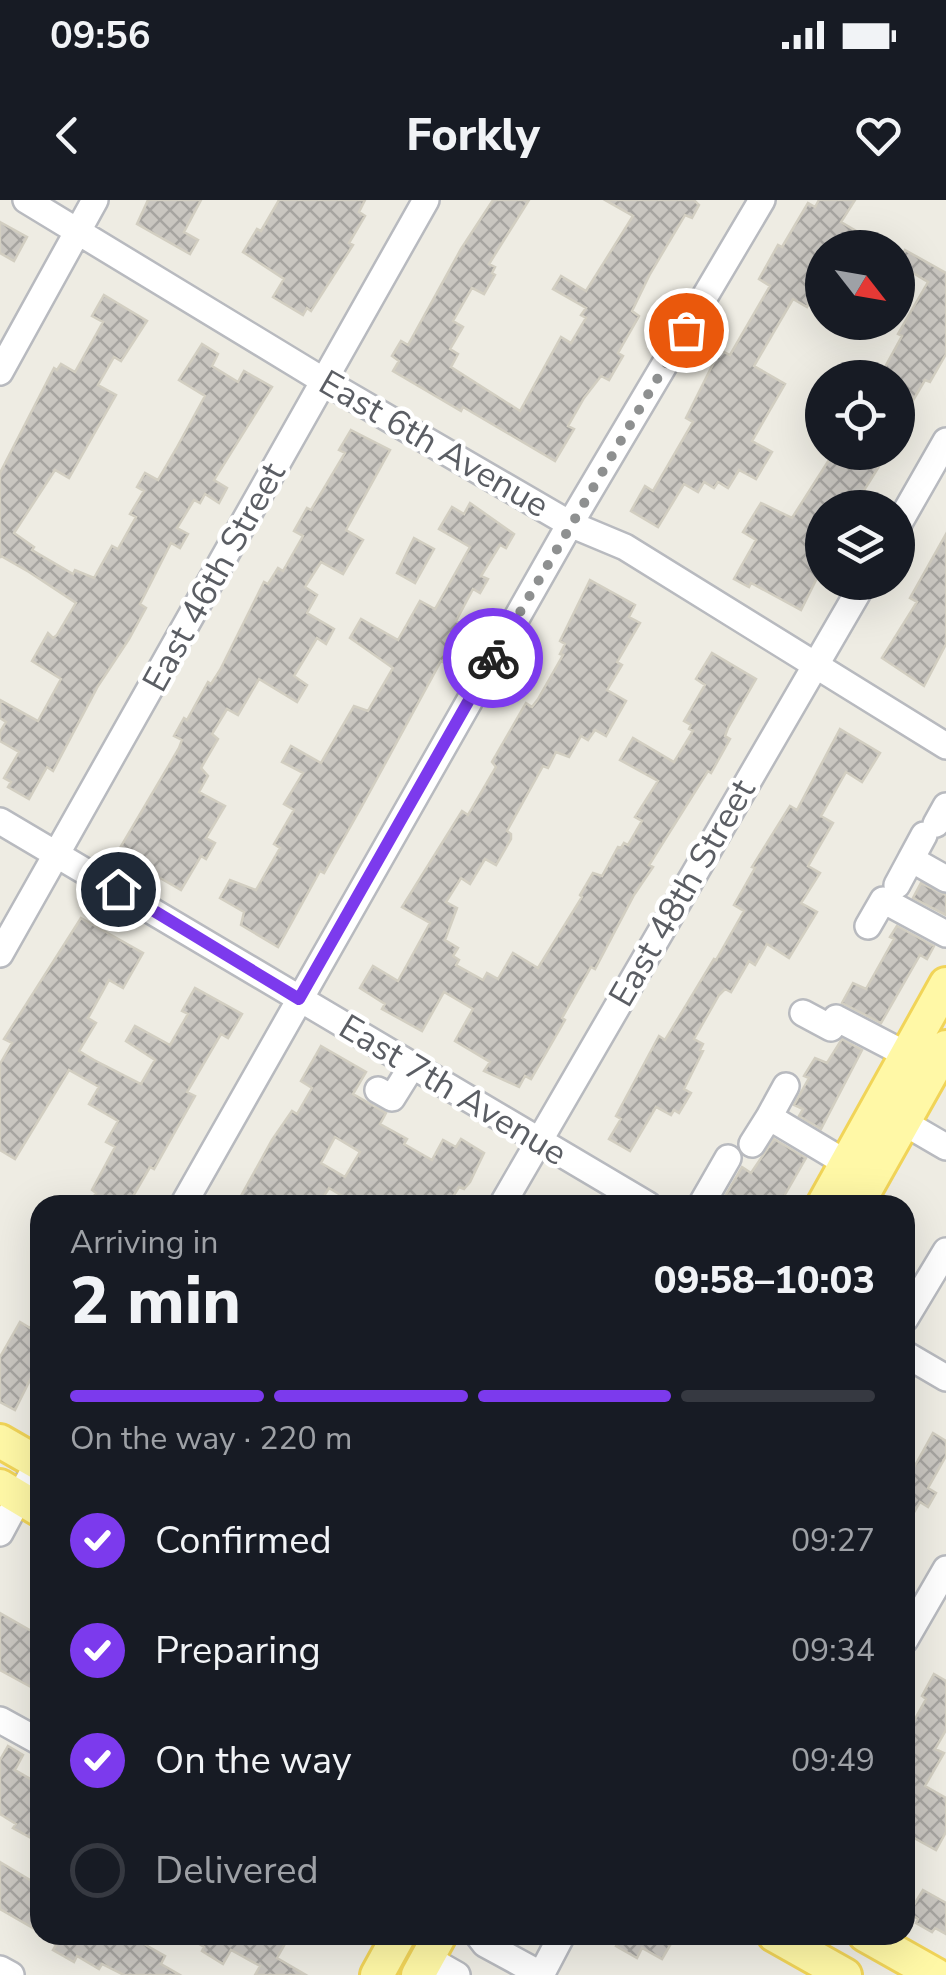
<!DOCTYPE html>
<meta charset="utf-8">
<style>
:root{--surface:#171b24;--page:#20242c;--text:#f1f3f6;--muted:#9ea1a6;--line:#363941;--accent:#7c3aed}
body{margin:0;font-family:"Nunito Sans",sans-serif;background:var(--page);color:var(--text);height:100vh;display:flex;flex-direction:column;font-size:38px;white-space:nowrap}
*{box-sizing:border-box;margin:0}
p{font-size:32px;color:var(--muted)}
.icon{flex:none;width:55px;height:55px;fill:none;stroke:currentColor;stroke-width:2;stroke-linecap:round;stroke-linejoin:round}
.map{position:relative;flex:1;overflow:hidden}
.panel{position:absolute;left:30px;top:995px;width:885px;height:750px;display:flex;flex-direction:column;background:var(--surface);border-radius:30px;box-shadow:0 10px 40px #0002}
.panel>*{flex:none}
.needle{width:65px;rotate:121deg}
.controls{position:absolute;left:805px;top:30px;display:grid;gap:20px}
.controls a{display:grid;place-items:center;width:110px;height:110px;border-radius:50%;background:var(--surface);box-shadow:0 10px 40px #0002;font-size:50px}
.pin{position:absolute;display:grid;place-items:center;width:85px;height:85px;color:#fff;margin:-42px;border:5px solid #fff;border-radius:50%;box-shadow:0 2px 10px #0007}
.courier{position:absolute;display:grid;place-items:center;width:100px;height:100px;margin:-50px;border:8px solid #7c3aed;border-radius:50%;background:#fff;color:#222;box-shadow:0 2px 12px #0007}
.head em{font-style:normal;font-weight:800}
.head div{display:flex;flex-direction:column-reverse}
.head{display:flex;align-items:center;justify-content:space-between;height:170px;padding:0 40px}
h1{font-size:65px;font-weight:800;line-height:75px}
.bar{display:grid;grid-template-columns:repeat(4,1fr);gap:15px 10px;align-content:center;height:120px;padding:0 40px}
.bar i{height:12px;border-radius:8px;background:var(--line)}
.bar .on{background:var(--accent)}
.bar p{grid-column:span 4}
ol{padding:0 40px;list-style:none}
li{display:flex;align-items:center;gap:30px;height:110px}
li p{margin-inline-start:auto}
li .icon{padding:10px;border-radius:50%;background:var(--accent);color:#fff;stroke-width:4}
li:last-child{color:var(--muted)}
li i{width:55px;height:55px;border:5px solid var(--line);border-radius:50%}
.status{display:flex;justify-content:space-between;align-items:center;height:70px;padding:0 50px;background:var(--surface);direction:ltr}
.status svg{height:28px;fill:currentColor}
header{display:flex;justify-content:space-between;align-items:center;height:130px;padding:0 40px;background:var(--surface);font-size:45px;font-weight:800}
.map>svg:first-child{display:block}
.building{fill:url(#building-cross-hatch);stroke:#d2cec1;stroke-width:2.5;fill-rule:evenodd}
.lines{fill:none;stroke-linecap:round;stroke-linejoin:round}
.minor-casing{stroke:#b8babf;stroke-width:30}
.major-casing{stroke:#f1d458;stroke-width:38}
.minor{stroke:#fff;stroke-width:25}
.major{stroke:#fff8a6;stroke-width:32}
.done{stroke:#8e9090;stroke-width:10;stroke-dasharray:0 18}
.route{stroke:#7c3aed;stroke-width:12}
.labels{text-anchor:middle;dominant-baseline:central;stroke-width:9;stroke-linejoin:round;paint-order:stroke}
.street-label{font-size:35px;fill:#5b5e64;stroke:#fff}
</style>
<div class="status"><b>09:56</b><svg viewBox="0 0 49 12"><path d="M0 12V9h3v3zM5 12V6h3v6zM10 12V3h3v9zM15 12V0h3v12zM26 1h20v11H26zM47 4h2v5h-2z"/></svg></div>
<header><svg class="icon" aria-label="back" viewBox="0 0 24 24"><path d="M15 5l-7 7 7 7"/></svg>Forkly<svg class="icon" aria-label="heart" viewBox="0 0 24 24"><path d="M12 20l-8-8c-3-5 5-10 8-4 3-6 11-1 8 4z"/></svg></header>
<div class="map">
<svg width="946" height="1775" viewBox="0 0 946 1775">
<defs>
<pattern id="building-cross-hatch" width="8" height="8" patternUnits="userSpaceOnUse" patternTransform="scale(2.5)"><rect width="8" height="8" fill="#c9c6c0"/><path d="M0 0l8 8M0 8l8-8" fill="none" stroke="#a6a4a0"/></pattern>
</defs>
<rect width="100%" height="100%" fill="#eeece3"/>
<path class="building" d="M148,0h53l-17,32 14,8 -8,14 -53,-30z
M279,0h86l-6,12 6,4 -16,27 4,2 -42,66 -4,-3 -4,7 -30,-18 11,-18 -41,-27 14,-23 4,2z
M493,0h36l-40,64 6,3 -3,6 3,2 -11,19 -12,-6 -19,33 10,6 -13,22 8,5 -7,13 69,44 41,-74 10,6 15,-25 -5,-3 5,-7 -33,-19 8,-13 25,15 47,-75 -28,-16h89l5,5 -7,13 -7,-3 -35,59 -18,37 7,5 -21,37 5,3 -14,24 -8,-4 -17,22 -16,28 6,3 -19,32 -92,-54 -2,4 -68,-40 6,-10 -7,-5 9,-15 7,4 53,-96z
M819,0h36l-14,22 27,16 -6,10h-40v31l-15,28 -14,-8 -39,67 31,18 -33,57 20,11 -16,27 -17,-9 -11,18 -10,-6 -4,6 -10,-6 -6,10 -14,-8 -26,43 -27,-16 14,-25 8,5 40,-69 -7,-4 34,-68 10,5 40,-69 -11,-7 19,-34 4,2 26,-44 7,4z
M0,22l27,15 -13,24 -14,-8z
M905,50l41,23v81l-16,28 -5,-2 -17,29 -10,-6v-25h-19l23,-42 -4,-2 30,-52 -30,-18z
M104,95l43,26 -26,40 -7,-4 -16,28 18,10 -47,83 -14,-8 -41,63 20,14 -2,3 41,24 2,-4 19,8 18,-32 6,3 18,-32 -6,-3 14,-23 -7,-4 8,-14 13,7 18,-31 29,-53 -26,-16 23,-36 16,10 -6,12 26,16 6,-11 28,16 -58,93 13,8 -8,15 -14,-9 -5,9 -6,-3 -17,28 11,6 -8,14 -9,-5 -31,61 6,4 -17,31 -31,47 -45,85 -6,-4 -18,32 -21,-12 3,-5 -7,-4 15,-26 -19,-11v-9l6,-10 -6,-4v-18l38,21 23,-42 -29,-18 16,-28 5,5 4,-3 19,-32 -47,-31 -28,-16 -1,2v-85l54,-105 3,2 4,-6 14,8 28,-50 -11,-6z
M351,230l39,20 -44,80 17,10 -20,34 -22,-12 -16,25 12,8 -10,18 27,16 -8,15 -9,-6 -23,38 13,9 -10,17 -38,-23 -21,36 -11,-6 -15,25 6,5 -17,29 7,8 -9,16 26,14 -19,32 9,5 -9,16 -5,-3 -20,34 -64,-37 62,-105 3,-8 -8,-4 10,-18 3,2 21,-38 3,2 9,-14 44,-88 4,2 10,-16 5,3 20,-35 -9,-5 13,-23 4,2 34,-57 -6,-3z
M834,252h54l-35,56h-31v60l-21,42 -50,-27 -2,4 -15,-8 22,-39 -13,-8 18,-29 31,15z
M470,303l44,31 -8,14 -6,-3 -19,31 7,3 -8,14 -7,-4 -17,32 7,4 -11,21 13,8 -9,15 -15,-8 -79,145 -38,67 -4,-2 -42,76 -37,-22 3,-13 -24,-14 10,-18 26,10 24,-42 -6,-4 20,-34 -10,-6 19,-31 -21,-11 9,-16 30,17 33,-57 14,5 25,-43 -43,-30 11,-19 37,21 22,-39 15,8 35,-62 -31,-18 13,-22 12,7z
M946,334v110l-22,42 -42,-28 35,-56 -7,-4z
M414,338l20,11 -19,34 -18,-10z
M590,380l45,25 -6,12 11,6 -23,39 5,3 -15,25 19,11 -20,35 -11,-6 -7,10 -7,-4 -12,21 -13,-5 -8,16 -5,-2 -36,65 4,3v5l-15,26 -11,-6 -15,25 -9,-6 -15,24 11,6 -12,32 13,8 -5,8 6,4 -3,5 27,15 4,-7 11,6 15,-26 25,15 44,-71 -2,-2 13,-22 9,3 16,-29 3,1 3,-5 4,2 14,-24 -7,-4 23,-36 -38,-21 13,-22 41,24 19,-31 -4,-2 2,-4 -7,-4 21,-36 -9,-6 16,-26 44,26 -28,49 -3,8 5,3 -19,34 -3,-2 -59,94 4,2 -19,28 -39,74 -4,-2 -29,51 3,2 -34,59 -6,-3 -6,11 -35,-16 6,-9 -35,-21 18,-32 -29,-17 -22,39 -40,-22 3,-5 -25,-16 13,-22 25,15 32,-58 -28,-16 60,-96 6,4 28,-48 -4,-5 34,-59 6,4 6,-8 25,-44 -3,-1 5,-10 -5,-3z
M840,529l40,24 -18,29 -16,-10 -25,44 12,7 -25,43 12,7 -19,30 16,9 -28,46 -22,-14 -12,21 -6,-4 -18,31 -6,-3 -6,6 -25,44 9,5 -3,6 3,1 -19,38 7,4 -12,20 -5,-3 -3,5 -15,-8 -26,44 -21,-12 12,-20 -5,-3 43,-80 6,4 49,-81 2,1 28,-49 -10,-6 21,-37 -3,-1 38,-61 7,4z
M921,683l25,12v20l-33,-17z
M81,718l62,35 -20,35 -14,-8 -21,38 8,5 -17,28 15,9 47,24 14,-24 -29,-19 9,-15 35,19 18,-31 -6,-3 13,-23 47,26 -14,24 -7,-4 -34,58 8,4 -41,73 -4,-2 -22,38h-39l7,-12 -4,-3 23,-43 -9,-5 12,-21 -29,-17 10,-17 -30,-17 -54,89 -15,-9v-86l12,-21 -8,-4z
M897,726l37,20 -7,13 -7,-4 -39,68 -39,-20 11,-20 13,6 28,-50 -4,-2z
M842,839l20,11 -41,79 -22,-13 4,-7 -9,-4 15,-27 -5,-2 11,-18 12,5z
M321,846l45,26 -13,22 33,19 -6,11 27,15 -3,5 28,16 11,-20 13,7 5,-8 23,14 -14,29 -6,7 -5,-2 -11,18h-61l-10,-6 -4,6h-16l-28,-17 -10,16 -11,-7 -5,8h-67l36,-65 20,-29 5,3 15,-26 -11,-7zM335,937l25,15 -15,25 -24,-14z
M774,939l32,19 -27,47h-59l22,-38 9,6z
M40,1111v49l-25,50 -15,-8v-45l20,-35 10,6z
M933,1233l13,8v15l-18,32 8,5 -8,14 -8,-5 -15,26v-61l7,4z
M0,1413l40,23v56l-40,-22z
M934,1474l12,7v49l-11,19 9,4 -19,33 21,12v34l-10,18 -31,-17v-108l5,3 16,-29 -4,-3z
M8,1546l15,9 -8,15 19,11 -2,4 8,4v54l-27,-15 3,-4 -16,-10v-54z
M0,1662l40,24v46l-40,-23z
M923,1690l23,13v31l-11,-6 -3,4 -16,-9 2,-4 -9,-6z
M62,1735h66l37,21 -4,8 19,11h-56l-22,-11 -3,5 -22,-13 -3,6 -21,-12z
M185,1735h105l-13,23 29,17h-51l5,-9 -29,-16 -8,14 -21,-13 2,-4z
M619,1735h57l-14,24 -20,-11 -5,10 -21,-12 6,-10z"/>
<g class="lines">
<defs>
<path id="minor" d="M26,0l298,181 246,143 55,23 321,199
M0,172l95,-172
M898,325l48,-84
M0,621l648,384
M936,624l10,-18
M911,659l13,-24
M897,685l14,-26 35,20
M868,726l15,-26 63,34
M0,754l426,-754
M803,813l28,15 5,-10 71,37
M378,890l14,8 20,-32
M769,917l17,-31
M903,922l43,25
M752,944l17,-27 77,46
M183,1005l387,-681 192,-324
M502,1005l362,-623
M701,1005l27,-47
M905,1119l41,-68
M905,1154l41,24
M0,1333l40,-74
M905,1440l41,-71
M0,1520l40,22
M478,1735l7,9 55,30
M427,1758l30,17
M0,1769l11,6
M541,1775l21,-40"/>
<path id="major" d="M823,1005l123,-221
M857,1005l89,-158
M0,1241l40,23
M0,1286l40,24
M774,1735l71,40
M865,1735l71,40
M377,1775l22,-40
M418,1775l22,-40"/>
</defs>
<use href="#minor" class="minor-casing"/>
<use href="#major" class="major-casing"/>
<use href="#minor" class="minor"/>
<use href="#major" class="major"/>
</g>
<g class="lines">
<path class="done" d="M493,458l193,-328"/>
<path class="route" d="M118,689l181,110 194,-341"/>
</g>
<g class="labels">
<g class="street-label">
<text transform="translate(434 244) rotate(30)">East 6th Avenue</text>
<text transform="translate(214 377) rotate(-61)">East 46th Street</text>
<text transform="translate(682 693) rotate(-60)">East 48th Street</text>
<text transform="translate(453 890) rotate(31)">East 7th Avenue</text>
</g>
</g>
</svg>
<div class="controls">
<a><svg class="needle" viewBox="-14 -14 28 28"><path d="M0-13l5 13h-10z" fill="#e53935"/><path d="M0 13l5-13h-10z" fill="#9ea1a6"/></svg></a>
<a><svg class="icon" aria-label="locate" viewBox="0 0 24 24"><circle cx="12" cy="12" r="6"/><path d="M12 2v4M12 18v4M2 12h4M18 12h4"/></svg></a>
<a><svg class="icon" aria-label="layers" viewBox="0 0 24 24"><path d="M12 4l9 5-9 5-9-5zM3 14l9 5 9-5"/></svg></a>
</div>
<div class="pin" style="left:686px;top:130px;background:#ea580c"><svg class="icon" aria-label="bag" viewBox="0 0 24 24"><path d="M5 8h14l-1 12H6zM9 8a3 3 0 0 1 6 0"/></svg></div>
<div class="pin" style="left:118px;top:689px;background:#1f2937"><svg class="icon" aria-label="home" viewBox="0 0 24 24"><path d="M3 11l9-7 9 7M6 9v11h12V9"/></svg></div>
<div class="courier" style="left:493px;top:458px"><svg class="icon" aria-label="bike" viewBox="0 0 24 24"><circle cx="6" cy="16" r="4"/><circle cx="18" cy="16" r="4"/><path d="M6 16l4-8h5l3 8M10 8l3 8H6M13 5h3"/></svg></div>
<section class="panel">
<div class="head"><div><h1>2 min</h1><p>Arriving in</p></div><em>09:58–10:03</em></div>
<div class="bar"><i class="on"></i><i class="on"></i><i class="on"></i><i></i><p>On the way · 220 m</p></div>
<ol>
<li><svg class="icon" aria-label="check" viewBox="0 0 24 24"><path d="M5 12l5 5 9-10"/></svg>Confirmed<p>09:27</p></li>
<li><svg class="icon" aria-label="check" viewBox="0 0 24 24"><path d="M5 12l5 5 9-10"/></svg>Preparing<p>09:34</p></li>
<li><svg class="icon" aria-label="check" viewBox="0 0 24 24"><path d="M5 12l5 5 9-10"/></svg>On the way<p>09:49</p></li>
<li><i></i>Delivered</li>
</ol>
</section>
</div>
